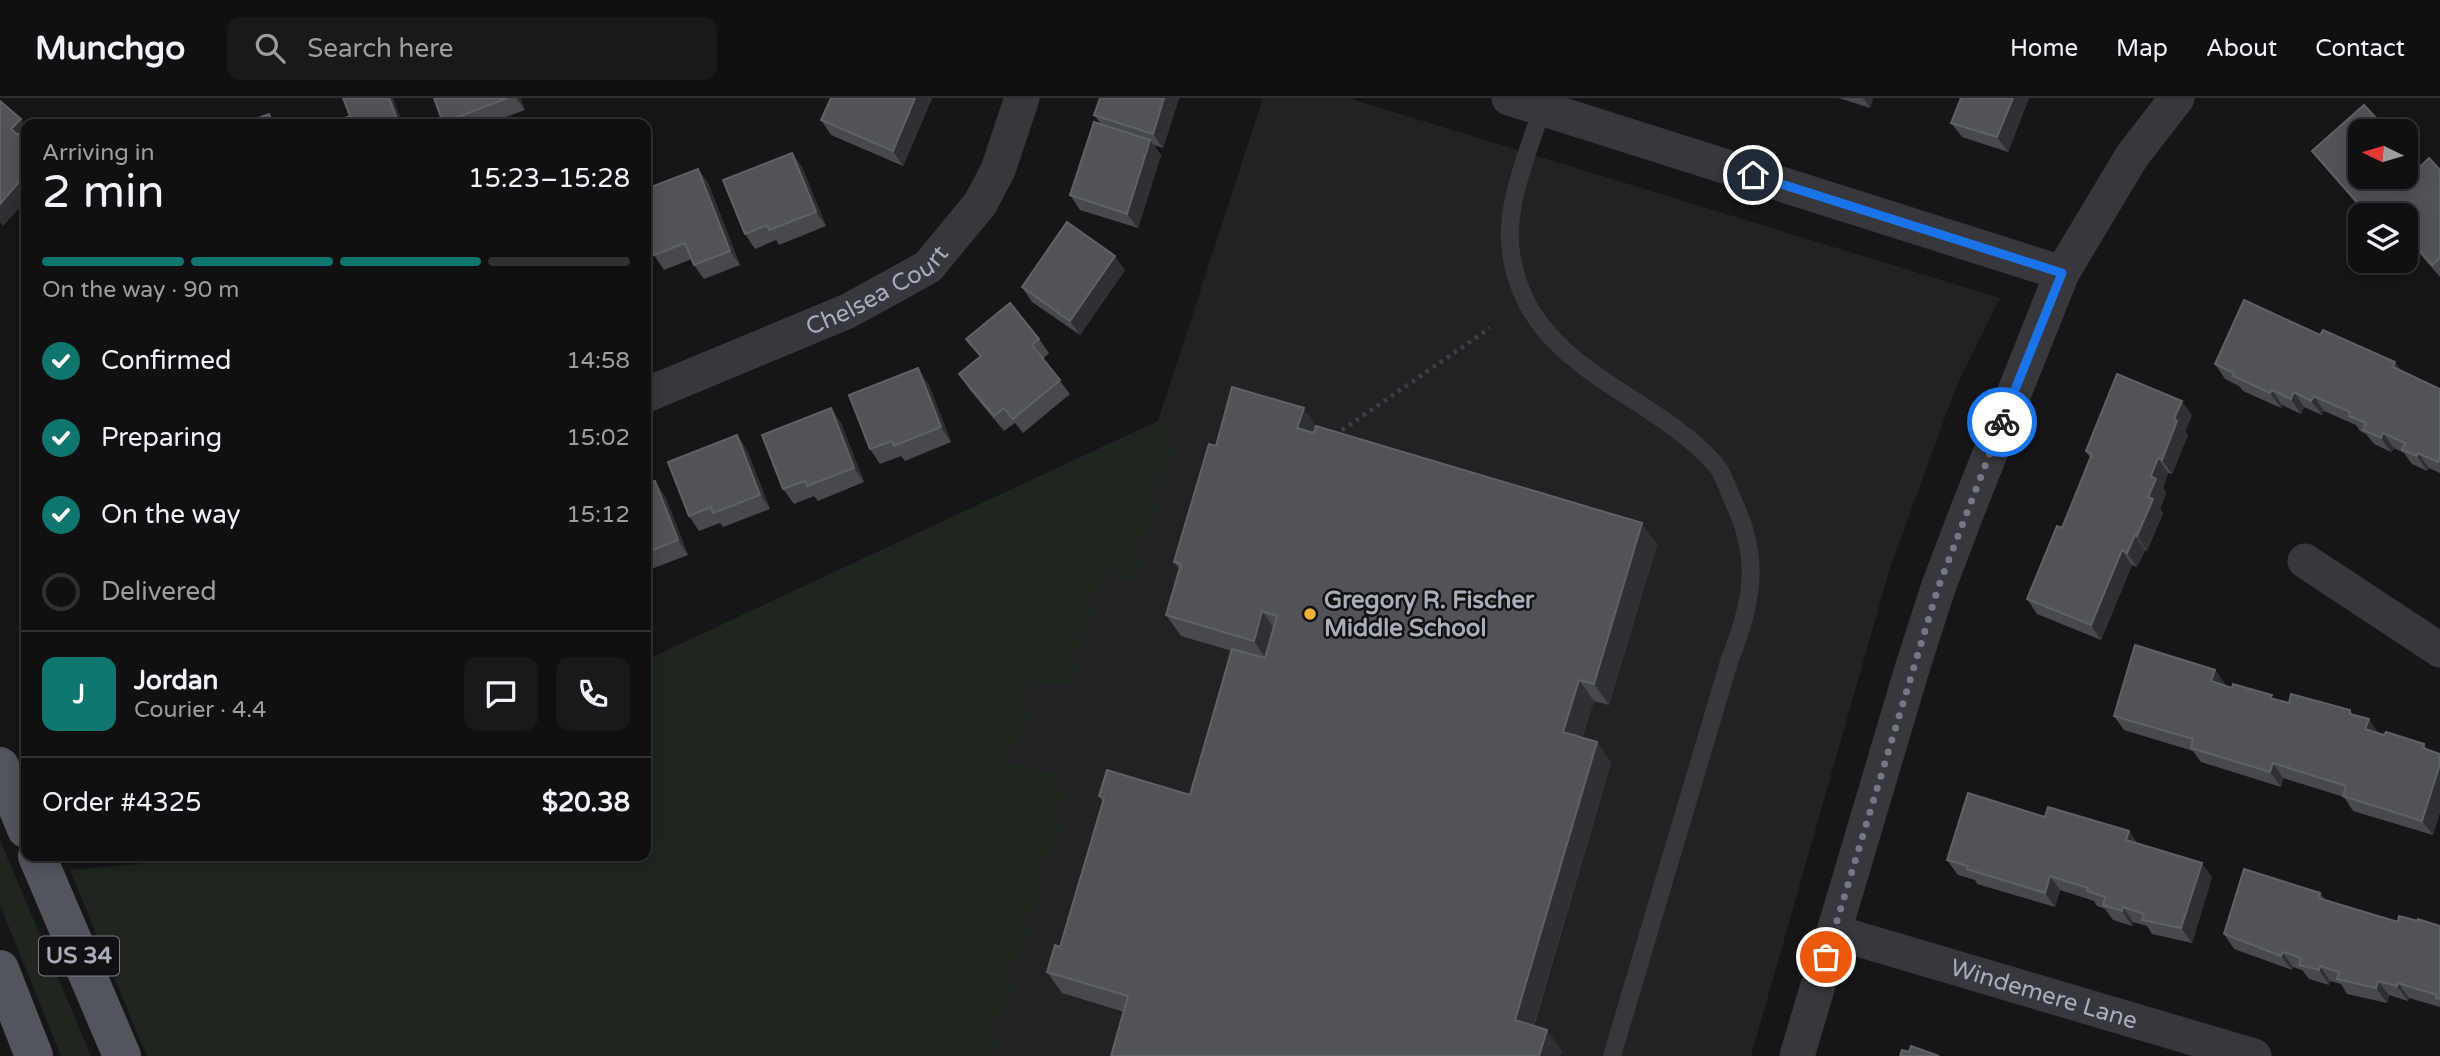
<!DOCTYPE html>
<meta charset="utf-8">
<style>
:root{--surface:#101012;--page:#19191b;--text:#f1f3f6;--muted:#9c9d9f;--line:#303032;--accent:#0f766e}
body{margin:0;font-family:"Varela Round",sans-serif;background:var(--page);color:var(--text);height:100vh;display:flex;flex-direction:column;font-size:26px;white-space:nowrap}
*{box-sizing:border-box;margin:0}
p{font-size:23px;color:var(--muted)}
.icon{flex:none;width:38px;height:38px;fill:none;stroke:currentColor;stroke-width:2;stroke-linecap:round;stroke-linejoin:round}
.map{position:relative;flex:1;overflow:hidden}
.drawer{position:absolute;left:21px;top:21px;width:630px;height:742px;display:flex;flex-direction:column;background:var(--surface);border-radius:14px;box-shadow:0 4px 18px #0003,0 0 0 2px var(--line)}
.drawer>*{flex:none}
.needle{width:46px;rotate:275deg}
.controls{position:absolute;left:2348px;top:21px;display:grid;gap:14px}
.controls a{display:grid;place-items:center;width:70px;height:70px;border-radius:14px;background:var(--surface);box-shadow:0 4px 18px #0003,0 0 0 2px var(--line);font-size:35px}
.pin{position:absolute;display:grid;place-items:center;width:60px;height:60px;color:#fff;margin:-30px;border:4px solid #fff;border-radius:50%;box-shadow:0 2px 7px #0007}
.courier{position:absolute;display:grid;place-items:center;width:70px;height:70px;margin:-35px;border:5px solid #1a73e8;border-radius:50%;background:#fff;color:#222;box-shadow:0 2px 9px #0007}
.headline em{font-style:normal;font-weight:600}
.headline div{display:flex;flex-direction:column-reverse}
.headline{display:flex;align-items:center;justify-content:space-between;height:119px;padding:0 21px}
h1{font-size:46px;font-weight:600;line-height:52px}
.bar{display:grid;grid-template-columns:repeat(4,1fr);gap:10px 7px;align-content:center;height:84px;padding:0 21px}
.bar i{height:9px;border-radius:5px;background:var(--line)}
.bar .active{background:var(--accent)}
.bar p{grid-column:span 4}
.line{display:flex;align-items:center;gap:18px;padding:0 21px;border-top:2px solid var(--line)}
.line div{flex:1}
.round{display:grid;place-items:center;flex:none;width:74px;height:74px;border-radius:14px;background:var(--page)}
ol{padding:0 21px;list-style:none}
li{display:flex;align-items:center;gap:21px;height:77px}
li p{margin-inline-start:auto}
li .icon{padding:7px;border-radius:50%;background:var(--accent);color:#fff;stroke-width:4}
li:last-child{color:var(--muted)}
li i{width:38px;height:38px;border:4px solid var(--line);border-radius:50%}
header{display:flex;align-items:center;gap:42px;box-sizing:border-box;height:98px;padding:0 35px;background:var(--surface);border-bottom:2px solid var(--line)}
header strong{font-size:33px}
nav{display:flex;gap:38px;margin-inline-start:auto;font-size:24px}
.search{width:490px;height:63px;background:var(--page);display:flex;align-items:center;gap:18px;box-sizing:border-box;padding:0 24px;border-radius:14px;color:var(--muted);font-size:26px}
.map>svg:first-child{display:block}
.built{fill:#222225}
.green{fill:#1e261f}
.lines{fill:none;stroke-linecap:round;stroke-linejoin:round}
.path{stroke:#3d3f44;stroke-width:4.5;stroke-dasharray:3.5 5;stroke-linecap:butt}
.lane{stroke:#37383d;stroke-width:18}
.street{stroke:#37383d;stroke-width:35}
.primary{stroke:#53555c;stroke-width:38}
.wall{fill:#47494d}
.shaded-wall{fill:#2f3033}
.building{fill:#525359;stroke:#5f6168;stroke-width:2}
.done{stroke:#757880;stroke-width:7;stroke-dasharray:0 12.6}
.route{stroke:#1a73e8;stroke-width:9}
.poi-dot{fill:#f2b134;stroke:#111113;stroke-width:2.5}
.labels{text-anchor:middle;dominant-baseline:central;stroke-width:5;stroke-linejoin:round;paint-order:stroke}
.shield{fill:#111113;stroke:#7b7e86;stroke-width:2}
.shield-label{font-size:23px;font-weight:bold;fill:#a8adb8}
.street-label{font-size:24px;fill:#a8adb8;stroke:#111113}
.poi-label{font-size:24px;font-weight:bold;fill:#a8adb8;stroke:#111113;text-anchor:start}
</style>
<header>
<strong>Munchgo</strong>
<div class="search"><svg class="icon" aria-label="search" viewBox="0 0 24 24"><circle cx="10" cy="10" r="6"/><path d="M15 15l6 6"/></svg>Search here</div>
<nav><a>Home</a><a>Map</a><a>About</a><a>Contact</a></nav>
</header>
<div class="map">
<svg width="2440" height="958" viewBox="0 0 2440 958">
<rect width="100%" height="100%" fill="#161618"/>
<path class="built" d="M1263,0h85l652,200 -44,89 -66,181 -139,488h-1604l-77,-186 163,-14h413v-196l512,-239z"/>
<path class="green" d="M1158,323l21,7 -42,146 -10,6 -23,-8 -31,108 -8,5 -28,-3 -23,79c24,10 42,8 55,35l-72,240 -3,20h-847l-77,-186 163,-14h413v-196z
M0,742l91,216h-30l-61,-151z"/>
<g class="lines">
<path class="path" d="M1335,337l155,-107"/>
<path class="lane" d="M1542,10c-14,46 -38,97 -31,145 17,117 138,136 205,212 8,10 13,27 18,38 28,59 17,101 -5,159l-117,394"/>
<g class="street">
<path d="M1509,0l553,175"/>
<path id="s1" d="M646,297l202,-84 80,-44 52,-63 18,-34 24,-72"/>
<path d="M2305,463l135,89"/>
<path id="s2" d="M1834,834l420,124"/>
<path d="M1797,958l115,-387 26,-81 30,-79 94,-236 70,-117 45,-58"/>
</g>
<path class="primary" d="M0,668l26,63
M37,758l85,200
M0,871l34,87"/>
</g>
<path class="wall" d="M434,0h86l5,12 -38,14h-43z
M831,0h101l-29,68 -72,-31 -10,-15z
M1179,0l-16,50 -9,-3 7,10 -23,73 -58,-18 -10,-15 31,-71 -7,-9z
M1839,0h34l-3,10z
M2029,0l-21,54 -46,-15 -11,-14z
M2312,53l128,19v107l-34,-39v-23h-40l-43,-50z
M792,55l10,14 24,59 -47,19 -3,-5 -21,9 -10,-15z
M698,71l10,14 32,82 -36,14 -10,-14 -2,-6 -28,11 -10,-15z
M1125,172l-45,65 -48,-33 -10,-15z
M646,188l6,16 -6,2z
M2320,237l75,27 6,9 39,18v84l-11,-5 -2,3 -15,-7 -8,-11 -10,-5 -3,4 -17,-8 -8,-10 -6,-3 -4,-6 -32,-14 -2,4 -18,-8 -3,7 -19,-9 -1,3 -38,-17 -4,-5 -14,-7 -10,-15z
M966,241h73l10,14 -6,6 27,35 -47,39 -8,-10 -11,8 -35,-42 -10,-15 21,-17z
M928,285l23,59 -46,19 -4,-5 -21,8 -10,-15z
M831,310l10,15 23,59 -46,19 -4,-5 -20,8 -11,-15z
M2192,317l-7,17 3,3 -16,39 -4,-1 -5,15 3,5 -6,16 3,4 -16,38 -2,-1 -8,17 -5,-2 -31,75 -64,-26 -10,-15 35,-71 28,-70 -4,-7z
M1317,329l340,117 -48,161 -15,-4 -12,37 15,4 14,21 -77,263 28,25 -438,-39 -62,-19 -15,-21 13,-25 43,-145 -4,-6 91,-1 42,-144 -51,-15 -15,-21 14,-45 -6,-8 42,-116z
M737,337l10,15 23,59 -47,18 -3,-4 -21,8 -10,-15z
M646,386l19,12 23,59 -42,16z
M2215,572l10,14v2l64,17 61,7 3,5 25,18 46,11 3,6 13,4v58l-7,23 -80,-24 -9,-14 -61,-19 -2,9 -80,-25 -8,-11 -69,-21 -10,-14z
M2045,719l84,14 8,12 75,34 -20,66 -40,-9 -5,-8 -14,-4 -1,4 -19,-6 -8,-11 -8,-3 -3,-5 -34,-11 -5,17 -78,-23 -2,-4 -17,-5 -11,-15z
M2320,795l5,7 73,22 20,-1 22,5v81l-31,-9 -1,3 -19,-6 -2,8 -40,-9 -6,-10 -11,-3 -1,4 -20,-6 -7,-9 -9,-3 -1,3 -58,-21 -10,-15z"/>
<path class="shaded-wall" d="M389,0h4l10,26h-4z
M516,0h4l5,12z
M915,0h17l-29,68 -10,-15z
M1164,0h15l-16,50 -10,-14z
M1863,0h10l-3,10z
M2013,0h16l-21,54 -11,-15z
M21,21l5,8 -5,17 -10,-15z
M1150,42l11,15 -23,73 -11,-14z
M792,55l10,14 24,59 -10,-14z
M698,71l10,14 32,82 -10,-14z
M26,76v27l-23,25 -3,-4v-18z
M1115,158l10,14 -45,65 -10,-14z
M646,188l6,16 -6,-9z
M2395,264l10,15 -12,-10z
M918,270l10,15 23,59 -10,-15z
M2272,292l10,15 -1,3 -11,-15z
M2294,294l10,15 -3,7 -10,-15z
M2314,298l10,15 -2,4 -11,-14z
M2182,303l10,14 -7,17 3,3 -16,39 -10,-14 12,-41z
M831,310l10,15 23,59 -10,-14z
M1304,310l14,21 -6,20 -15,-21z
M2383,335l11,15 -3,4 -10,-14z
M737,337l10,15 23,59 -10,-14z
M2418,355l11,15 -2,3 -10,-15z
M2158,360l10,15 -5,15 3,5 -6,16 3,4 -16,38 -10,-15 11,-39 3,-21z
M655,383l10,15 23,59 -10,-15z
M1642,425l15,21 -48,161 -15,-21z
M2135,437l10,15 -8,17 -10,-14z
M2122,452l10,15 -31,75 -10,-15z
M1262,513l15,21 -9,30 -14,-21z
M2215,572l10,14 -3,12 -11,-15z
M1579,582l15,21 -16,52 -15,-21z
M2369,621l10,15 -14,-5z
M1597,644l14,21 -82,278 -14,-21z
M2273,665l10,15 -2,9 -11,-15z
M2440,666v48l-7,23 -11,-14z
M2129,733l10,15 -13,-6z
M2202,765l10,14 -20,66 -11,-15z
M2050,778l10,14 -5,17 -10,-14z
M2123,809l10,15 -1,4 -10,-15z
M2283,854l10,15 -1,3 -11,-14z
M2320,868l10,15 -1,4 -10,-15z
M2378,883l11,14 -2,8 -11,-15z
M2398,885l11,15 -1,3 -11,-15z
M1547,932l15,21 -2,5h-21z"/>
<path class="building" d="M343,0h46l10,26h-69l20,-8z
M434,0h73l-64,25z
M831,0h84l-22,53 -72,-31z
M1100,0h64l-11,36 -59,-19z
M1961,0h52l-16,39 -46,-14z
M0,3l21,18 -10,10 7,6 8,-9v48l-26,30z
M2364,7l24,26h-27v46h45v-25l14,15 9,-9 11,12v88l-8,7 -26,-30v-20h-17l-10,-11 -11,10 -56,-63z
M269,16l4,10h-31z
M1094,24l56,18 -23,74 -57,-19z
M792,55l24,59 -47,18 -2,-5 -22,9 -22,-54z
M698,71l32,82 -36,14 -9,-22 -31,12 -8,-21v-32l2,-1 -2,-7v-5z
M1067,124l48,34 -45,65 -48,-34z
M2244,202l76,35 3,-5 72,32 -2,5 47,22v69l-2,4 -20,-9 -1,3 -15,-6 3,-7 -22,-10 -2,5 -18,-8 3,-7 -17,-7 1,-4 -36,-16 -3,5 -17,-9 -3,7 -19,-9 -2,3 -37,-17 1,-3 -19,-9z
M1010,205l29,36 -7,6 28,35 -47,39 -9,-11 -10,8 -35,-42 22,-18 -15,-17z
M918,270l23,59 -47,19 -2,-5 -22,8 -21,-54z
M2117,276l65,27 -8,18 3,2 -15,39 -4,-2 -7,18 5,3 -8,18 5,2 -16,37 -2,-1 -8,18 -5,-3 -31,75 -64,-26 30,-73 5,2 30,-74 -6,-3z
M1232,289l72,21 -7,20 17,5 2,-7 326,97 -48,161 -15,-4 -16,52 34,10 -82,278 32,10 -8,26h-428l17,-60 -81,-24 8,-27 5,2 44,-149 -5,-2 8,-26 83,25 42,-146 33,9 12,-42 -15,-5 -8,30 -88,-26 15,-51 -7,-2 35,-118 7,2z
M831,310l23,60 -47,18 -2,-5 -22,8 -21,-54z
M737,337l23,60 -47,18 -2,-6 -22,9 -21,-54z
M655,383l23,59 -32,13v-69z
M2135,547l80,25 -4,11 21,7 1,-4 39,11 -2,3 19,5 2,-9 59,16v4l19,5 -4,10 19,6 2,-3 38,12 -1,4 17,6v10l-18,57 -79,-25 3,-10 -73,-23 -3,9 -79,-24 2,-9 -79,-23z
M1968,695l77,24 3,-10 81,24 -3,9 76,23 -21,65 -39,-8 2,-6 -21,-7 -1,4 -19,-6 2,-8 -18,-6 1,-3 -38,-12 -5,17 -78,-24 1,-3 -21,-6z
M2244,771l76,24 -2,5 80,24 1,-6 19,5v-2l22,7v73l-4,-1 1,-3 -39,-12 -1,3 -19,-5 -2,7 -39,-9 2,-7 -19,-6 -1,4 -20,-5 2,-7 -18,-6 -2,4 -57,-22z
M1911,948l28,10h-39l2,-6 7,2z"/>
<g class="lines">
<path class="done" d="M1826,859l112,-369 64,-166"/>
<path class="route" d="M1753,77l309,98 -60,149"/>
</g>
<circle class="poi-dot" cx="1310" cy="516" r="7"/>
<g class="labels">
<rect class="shield" x="39" y="838.5" width="80" height="39" rx="5"/>
<g class="shield-label">
<text x="79" y="858">US 34</text>
</g>
<g class="street-label">
<text stroke="none"><textPath href="#s1" startOffset="254">Chelsea Court</textPath></text>
<text stroke="none"><textPath href="#s2" startOffset="219">Windemere Lane</textPath></text>
</g>
<g class="poi-label">
<text x="1324" y="502">Gregory R. Fischer<tspan x="1324" dy="28">Middle School</tspan></text>
</g>
</g>
</svg>
<div class="controls">
<a><svg class="needle" viewBox="-14 -14 28 28"><path d="M0-13l5 13h-10z" fill="#e53935"/><path d="M0 13l5-13h-10z" fill="#9c9d9f"/></svg></a>
<a><svg class="icon" aria-label="layers" viewBox="0 0 24 24"><path d="M12 4l9 5-9 5-9-5zM3 14l9 5 9-5"/></svg></a>
</div>
<div class="pin" style="left:1826px;top:859px;background:#ea580c"><svg class="icon" aria-label="bag" viewBox="0 0 24 24"><path d="M5 8h14l-1 12H6zM9 8a3 3 0 0 1 6 0"/></svg></div>
<div class="pin" style="left:1753px;top:77px;background:#1f2937"><svg class="icon" aria-label="home" viewBox="0 0 24 24"><path d="M3 11l9-7 9 7M6 9v11h12V9"/></svg></div>
<div class="courier" style="left:2002px;top:324px"><svg class="icon" aria-label="bike" viewBox="0 0 24 24"><circle cx="6" cy="16" r="4"/><circle cx="18" cy="16" r="4"/><path d="M6 16l4-8h5l3 8M10 8l3 8H6M13 5h3"/></svg></div>
<section class="drawer">
<div class="headline"><div><h1>2 min</h1><p>Arriving in</p></div><em>15:23–15:28</em></div>
<div class="bar"><i class="active"></i><i class="active"></i><i class="active"></i><i></i><p>On the way · 90 m</p></div>
<ol>
<li><svg class="icon" aria-label="check" viewBox="0 0 24 24"><path d="M5 12l5 5 9-10"/></svg>Confirmed<p>14:58</p></li>
<li><svg class="icon" aria-label="check" viewBox="0 0 24 24"><path d="M5 12l5 5 9-10"/></svg>Preparing<p>15:02</p></li>
<li><svg class="icon" aria-label="check" viewBox="0 0 24 24"><path d="M5 12l5 5 9-10"/></svg>On the way<p>15:12</p></li>
<li><i></i>Delivered</li>
</ol>
<div class="line" style="height:126px"><b class="round" style="background:var(--accent);color:#fff">J</b><div><b>Jordan</b><p>Courier · 4.4</p></div><a class="round"><svg class="icon" aria-label="chat" viewBox="0 0 24 24"><path d="M4 5h16v11H9l-5 4z"/></svg></a><a class="round"><svg class="icon" aria-label="phone" viewBox="0 0 24 24"><path d="M5 4h4l2 5-3 2q2 4 5 5l2-3 5 2v4C11 20 4 13 5 4z"/></svg></a></div>
<div class="line" style="height:91px"><div>Order #4325</div><b>$20.38</b></div>
</section>
</div>
